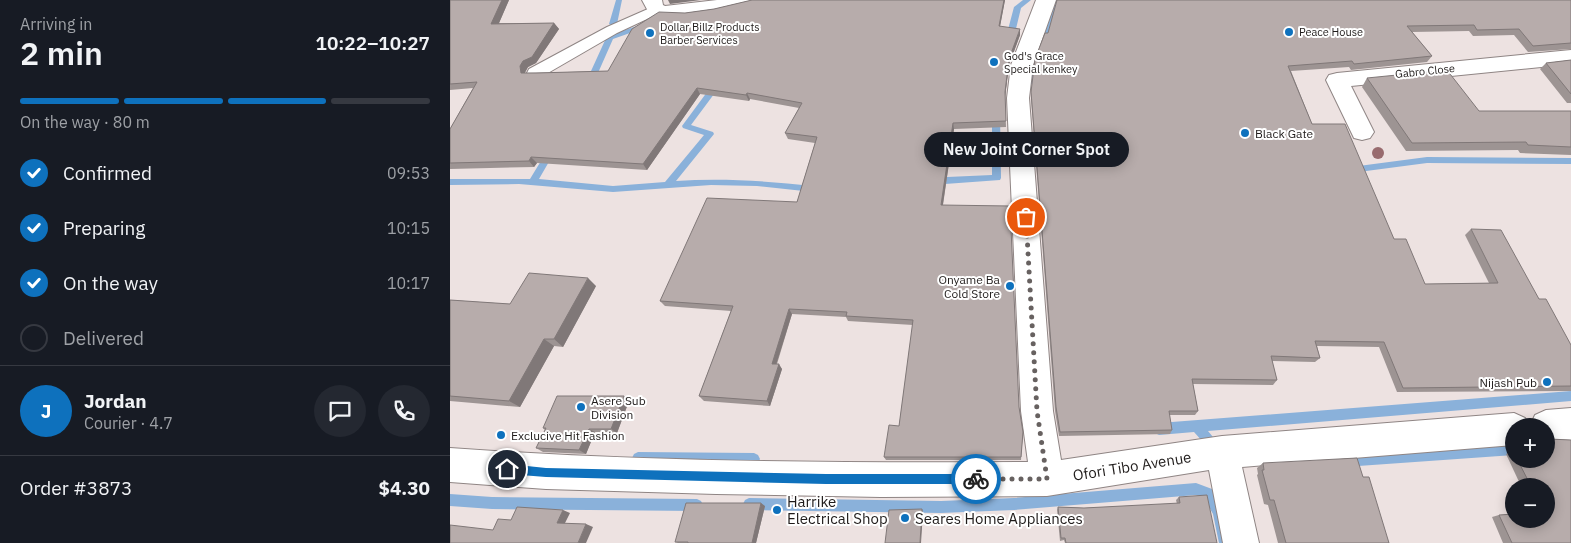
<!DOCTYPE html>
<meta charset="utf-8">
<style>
:root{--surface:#171b24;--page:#242831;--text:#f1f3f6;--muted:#9ea1a6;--line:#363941;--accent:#0e71bd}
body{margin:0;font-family:"IBM Plex Sans",sans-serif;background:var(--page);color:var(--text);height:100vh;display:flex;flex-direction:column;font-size:19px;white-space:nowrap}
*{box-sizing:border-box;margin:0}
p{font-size:16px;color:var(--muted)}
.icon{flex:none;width:28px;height:28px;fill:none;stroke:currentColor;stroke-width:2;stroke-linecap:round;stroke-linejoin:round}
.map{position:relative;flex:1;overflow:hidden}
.side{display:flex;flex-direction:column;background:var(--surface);width:450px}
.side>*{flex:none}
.tools{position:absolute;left:1055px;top:418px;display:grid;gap:10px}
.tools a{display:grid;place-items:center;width:50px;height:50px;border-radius:50%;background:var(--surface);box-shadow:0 2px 12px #0003;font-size:25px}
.pin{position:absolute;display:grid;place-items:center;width:42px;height:42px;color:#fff;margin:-21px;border:2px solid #fff;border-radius:50%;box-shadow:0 1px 5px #0007}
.courier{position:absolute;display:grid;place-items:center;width:50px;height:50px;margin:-25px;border:4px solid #0e71bd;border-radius:50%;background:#fff;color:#222;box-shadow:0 1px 6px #0007}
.bubble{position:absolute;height:35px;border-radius:18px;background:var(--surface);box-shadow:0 2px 12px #0003;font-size:16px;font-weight:600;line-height:35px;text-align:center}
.head em{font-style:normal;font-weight:600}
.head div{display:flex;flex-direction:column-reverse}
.head{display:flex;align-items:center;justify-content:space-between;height:85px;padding:0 20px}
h1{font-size:32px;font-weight:600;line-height:38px}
.bar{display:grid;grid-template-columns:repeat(4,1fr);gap:8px 5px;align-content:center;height:60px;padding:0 20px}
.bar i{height:6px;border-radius:4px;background:var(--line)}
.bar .on{background:var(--accent)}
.bar p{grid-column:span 4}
.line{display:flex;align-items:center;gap:12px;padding:0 20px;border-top:1px solid var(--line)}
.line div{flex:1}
.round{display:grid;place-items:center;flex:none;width:52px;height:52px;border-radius:26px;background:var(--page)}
ol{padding:0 20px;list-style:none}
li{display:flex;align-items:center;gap:15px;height:55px}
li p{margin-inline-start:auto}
li .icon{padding:5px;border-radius:50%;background:var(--accent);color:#fff;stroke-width:4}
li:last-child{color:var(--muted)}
li i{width:28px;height:28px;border:2px solid var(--line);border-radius:50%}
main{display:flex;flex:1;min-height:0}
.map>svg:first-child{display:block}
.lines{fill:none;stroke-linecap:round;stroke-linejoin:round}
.stream{fill:#8ab1da;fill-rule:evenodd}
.service-casing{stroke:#8f8584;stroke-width:2}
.minor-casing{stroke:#8f8584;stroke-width:2}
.service{fill:#fff;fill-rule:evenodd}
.minor{fill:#fff;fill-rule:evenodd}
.tree{fill:#986b6e}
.wall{fill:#9d9493}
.shaded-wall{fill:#807878}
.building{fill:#b7acab;stroke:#807878}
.route{fill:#0e71bd}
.done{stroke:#676160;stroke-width:5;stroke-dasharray:0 9}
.poi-dot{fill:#0e71bd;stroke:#fff;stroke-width:2}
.labels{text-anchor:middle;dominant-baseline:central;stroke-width:4;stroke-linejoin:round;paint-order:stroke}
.far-poi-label{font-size:11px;fill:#1f1b1a;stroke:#fff;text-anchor:start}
.far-street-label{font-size:11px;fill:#1f1b1a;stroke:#fff}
.poi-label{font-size:12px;fill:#1f1b1a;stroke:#fff;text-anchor:start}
.near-street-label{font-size:15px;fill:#1f1b1a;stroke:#fff}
.near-poi-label{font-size:15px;fill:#1f1b1a;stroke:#fff;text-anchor:start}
</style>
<main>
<section class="side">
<div class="head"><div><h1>2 min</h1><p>Arriving in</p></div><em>10:22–10:27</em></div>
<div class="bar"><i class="on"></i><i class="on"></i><i class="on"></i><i></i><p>On the way · 80 m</p></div>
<ol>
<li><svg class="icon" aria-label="check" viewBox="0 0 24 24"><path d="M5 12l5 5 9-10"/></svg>Confirmed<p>09:53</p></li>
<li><svg class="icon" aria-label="check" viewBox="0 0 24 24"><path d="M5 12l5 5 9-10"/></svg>Preparing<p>10:15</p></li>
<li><svg class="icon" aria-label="check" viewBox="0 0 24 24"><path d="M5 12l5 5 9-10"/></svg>On the way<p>10:17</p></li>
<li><i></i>Delivered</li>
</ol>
<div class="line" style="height:90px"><b class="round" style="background:var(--accent);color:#fff">J</b><div><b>Jordan</b><p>Courier · 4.7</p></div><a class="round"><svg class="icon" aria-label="chat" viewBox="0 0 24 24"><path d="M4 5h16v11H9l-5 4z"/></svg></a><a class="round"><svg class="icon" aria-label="phone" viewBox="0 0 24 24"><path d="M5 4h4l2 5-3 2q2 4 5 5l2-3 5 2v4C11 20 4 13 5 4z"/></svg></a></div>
<div class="line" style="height:65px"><div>Order #3873</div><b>$4.30</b></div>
</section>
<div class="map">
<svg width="1121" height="543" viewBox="0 0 1121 543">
<rect width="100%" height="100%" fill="#ede2e1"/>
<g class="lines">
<path class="stream" d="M166,0h6l-5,24 -4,2 -4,-2z
M573,0h8l-10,8 -8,33 -4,2h-3l-1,-2 9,-34z
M603,0h6l-18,54 -7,28 -4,3 -3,-1 -1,-2 7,-28z
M190,25l7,2 -34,12 -19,43 -4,3 -3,-1 -1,-2 21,-46z
M266,83l4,3 -29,39 22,7 1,2 -38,47c46,-3 91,0 137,5l5,3 -2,2 -3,1 -56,-6 -46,-1 -98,7 -94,-8 -69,1v-6h80l17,-28 3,-1 4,3 -15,26 74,7 52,-4 39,-47 -21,-7 -1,-2 31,-42z
M546,111l4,3 1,64 -1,2 -69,5 -2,-2 2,-2 16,-4 45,-2v-61z
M977,157l144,1v6l-144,-1 -76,10 -4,-3 4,-3z
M1121,391v10l-363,30 14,17 -2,4 -4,2 -4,-2 -18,-20 -35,3 -4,-2 -2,-4 2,-4 4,-2z
M1064,443v12l-170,12 -4,-2 -2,-4 2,-4 4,-2z
M188,452l116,1 4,2 2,4 -2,4 -4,2 -116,-1 -4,-2 -2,-4 2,-4z
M746,483l16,6 13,23 8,31h-14l-6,-29 -9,-16 -8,-3 -182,15 -73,3 -192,-3 -4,-2 -2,-4 2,-4 4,-2 192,3 73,-3z
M0,494l42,3 205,2 4,2 2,4 -2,4 -4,2 -205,-2 -42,-3z"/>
<defs>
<path id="service" d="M207,5l5,1 2,3 -2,3 -45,21 -76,44h-12l-2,-4 2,-4 78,-42z"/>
<path id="minor" d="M192,0h20l1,5 2,1 52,-6h41l-3,4c-29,7 -77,20 -106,9z
M586,0h20l-23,65 -4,33 24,313 8,49 161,-24 292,-23 11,5 4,8h-15v19l-272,22 17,76h-36l-14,-73 -162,26 -166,1 -165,-3 -170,-5 -96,-7v-34c192,14 385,15 578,14l-7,-51 -14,-313 4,-33z
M1121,50v14l-220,22 23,46 -4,6 -8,2 -8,-2 -28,-58 3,-5 8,-2z
M1121,408v32l-25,2v-16h-16l5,-11 11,-5z"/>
</defs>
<use href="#service" class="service-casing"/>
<use href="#minor" class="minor-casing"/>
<use href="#service" class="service"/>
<use href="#minor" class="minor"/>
</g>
<circle class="tree" cx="928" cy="153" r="6"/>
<path class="wall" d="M0,0h59l-10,23h55l5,6 -23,34 -8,4 -3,6 83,-2 77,-58 29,-4 38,-9h253l-5,26 20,9 -11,30 -4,31 1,31 -52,2 -11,76 76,202 4,25 -2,28h-135l-2,-3 15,-31 14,-101 -65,-4 -2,-4 -54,-3 -15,50 5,5 -12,37 -66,-5 -5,-5 32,-85 -66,-5 -5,-5 137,-99 18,-59 -27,-4 -3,-6 14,-25 -49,-9 -1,2 -49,-7 -53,76 -110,-7 -3,4 -84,2v-40l23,-41 -23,2z
M1121,0v49l-43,3 -14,-17 -41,1 -4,-5 -57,1 20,24 -5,6 -76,8 -2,-3 -58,4 21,53 113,160 64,-1 -24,-48 6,-6 68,70 32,46v46l-174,1 -18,-45 -62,-1 3,12 -5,4 -43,-1 5,19 -4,5 -80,-1 5,27 -3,4h-26l3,15 -2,4 -111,2 -4,-25 -24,-313v-6l17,-59z
M1121,60v43h-4l-27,-34 6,-6z
M917,78l112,33h92v44l-51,-2 -2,-3 -112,1 -44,-64z
M146,286l-33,61 -9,-1 -34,61 -70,-6v-101l60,4z
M179,401l-12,32 -22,-1 -9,22 -43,-2 -7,-4 9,-18 -2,-2z
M1099,439l22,1v103h-68l-11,-26 7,-2 47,4v-33h-25l-15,-32 4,-2 -2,-3 6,-2v12h32v-19z
M813,463l100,14 26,66h-111l-10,-38 -4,-1 -7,-29 1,-1 -1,-6z
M729,497l38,46h-152l-1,-3 -4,1 -3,-31 1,-3 26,1 93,-4 -1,-4z
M315,506l-9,37h-78l-3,-1z"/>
<path class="shaded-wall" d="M52,0h7l-13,30 -5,-6z
M218,0h33l-31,4z
M554,0h1l-6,32v-6z
M104,23l5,6 -23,34 -8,4 -3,5 1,7 -5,-6 -1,-7 3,-5z
M570,29v6l-11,30 -4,33v-6l4,-33z
M247,88l3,6 -53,76 -4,-6z
M297,93l3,6 -1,2 -3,-6z
M503,123l1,6 -12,81 -1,-5z
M81,157l6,6 -3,4 -5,-6z
M138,278l8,8 -33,61 -9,-8z
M339,309l3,5 -17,54 -3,-4z
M94,339l10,7 -34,61 -11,-6z
M329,364l3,5 -12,37 -3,-5z
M174,396l5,5 -12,32 -6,-4z
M139,429l6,3 -9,22 -7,-4z
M311,503l4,3 -9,37h-4z
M472,509l1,3 -2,31h-1z
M113,510l7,3 -6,12 -7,-2z
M136,524l7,3 -7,16h-8z"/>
<path class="building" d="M0,0h52l-11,24 63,-1 -22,34 -9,4 -3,5 1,7h15l72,-2 24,-42 27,-17 26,1 29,-4 38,-9h252l-5,26 21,3 -11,30 -4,33 1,29 -53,2 -12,82 69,1 9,201 4,25 -2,25h-137l5,-32 10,1 14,-106 -67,-4 1,-4 -58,-3 -17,55h7l-12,37 -68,-5 34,-90 -73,-5 47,-103 90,4 20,-65 -32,-4 17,-30 -55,-10 -1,2 -49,-7 -54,76 -112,-7 -2,4 -79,2v-34l27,-47 -27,2z
M607,0h514v43l-38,3 -14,-17 -42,1 -3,-5 -67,1 25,30 -78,8 -2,-3 -64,5 24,58h33l49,115h12l19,45 73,-1 -27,-54 30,1 38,69h7l25,46v41l-168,2 -19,-46 -69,-1 5,17 -49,-2 6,24 -85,-1 6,32h-29l3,19 -112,2 -4,-25 -25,-315 4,-33 10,-26h3z
M1121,60v34l-25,-31z
M997,70l32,41h92v36l-43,-2 -2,-3 -114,1 -45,-65z
M79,273l59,5 -34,61h-10l-35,62 -59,-5v-96l60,4z
M107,396h67l-13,33h-22l-10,21 -43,-2 10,-20h-3z
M1099,439l22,1v103h-59l-13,-28 15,-1v5h32v-33h-15l-14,-27h29v-14h6z
M907,458l6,19h6l20,66h-103l-12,-43h-4l-8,-30h2l-1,-7z
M757,495l10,48h-151l-1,-5h-4l-3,-31 26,1 96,-5 -1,-6z
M236,503h75l-9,40h-64v-1h-13z
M67,507l46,3 -6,13 29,1 -8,19h-128v-18l43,5 5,-11 13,1z
M472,509l-2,34h-35l4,-33z"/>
<path class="route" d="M57,464l39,4 280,6h150l5,5 -5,5h-150l-280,-7 -39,-3 -5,-5z"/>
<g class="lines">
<path class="done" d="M526,479h71l-10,-68 -11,-194"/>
</g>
<g class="poi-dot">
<circle cx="839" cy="32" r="5"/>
<circle cx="200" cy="33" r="5"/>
<circle cx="544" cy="62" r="5"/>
<circle cx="795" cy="133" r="5"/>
<circle cx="560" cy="286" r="5"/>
<circle cx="1097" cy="382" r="5"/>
<circle cx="131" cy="407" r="5"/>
<circle cx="51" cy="435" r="5"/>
<circle cx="327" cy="510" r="5"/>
<circle cx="455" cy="518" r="5"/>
</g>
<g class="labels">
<g class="far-poi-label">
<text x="210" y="27">Dollar Billz Products<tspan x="210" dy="13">Barber Services</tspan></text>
<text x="849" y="32">Peace House</text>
<text x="554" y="56">God's Grace<tspan x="554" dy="13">Special kenkey</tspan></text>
</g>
<g class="far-street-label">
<text transform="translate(975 71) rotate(-6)">Gabro Close</text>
</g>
<g class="poi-label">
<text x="805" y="133">Black Gate</text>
<text x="550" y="279" text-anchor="end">Onyame Ba<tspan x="550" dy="14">Cold Store</tspan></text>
<text x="1087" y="382" text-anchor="end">Nijash Pub</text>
<text x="141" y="400">Asere Sub<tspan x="141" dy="14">Division</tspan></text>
<text x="61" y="435">Exclucive Hit Fashion</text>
</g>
<g class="near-street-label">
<text transform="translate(682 466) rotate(-9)">Ofori Tibo Avenue</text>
</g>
<g class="near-poi-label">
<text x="337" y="501">Harrike<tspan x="337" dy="17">Electrical Shop</tspan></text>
<text x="465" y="518">Seares Home Appliances</text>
</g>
</g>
</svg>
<div class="tools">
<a>+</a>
<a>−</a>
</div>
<div class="pin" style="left:576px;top:217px;background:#ea580c"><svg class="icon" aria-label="bag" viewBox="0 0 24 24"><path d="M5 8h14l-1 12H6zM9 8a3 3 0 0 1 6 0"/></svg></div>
<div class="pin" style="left:57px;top:469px;background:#1f2937"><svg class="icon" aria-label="home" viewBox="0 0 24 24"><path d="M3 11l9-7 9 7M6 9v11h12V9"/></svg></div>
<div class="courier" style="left:526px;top:479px"><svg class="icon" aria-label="bike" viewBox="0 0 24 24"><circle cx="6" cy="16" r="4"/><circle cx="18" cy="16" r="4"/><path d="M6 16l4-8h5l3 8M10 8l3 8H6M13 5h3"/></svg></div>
<div class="bubble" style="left:474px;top:132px;width:205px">New Joint Corner Spot</div>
</div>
</main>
